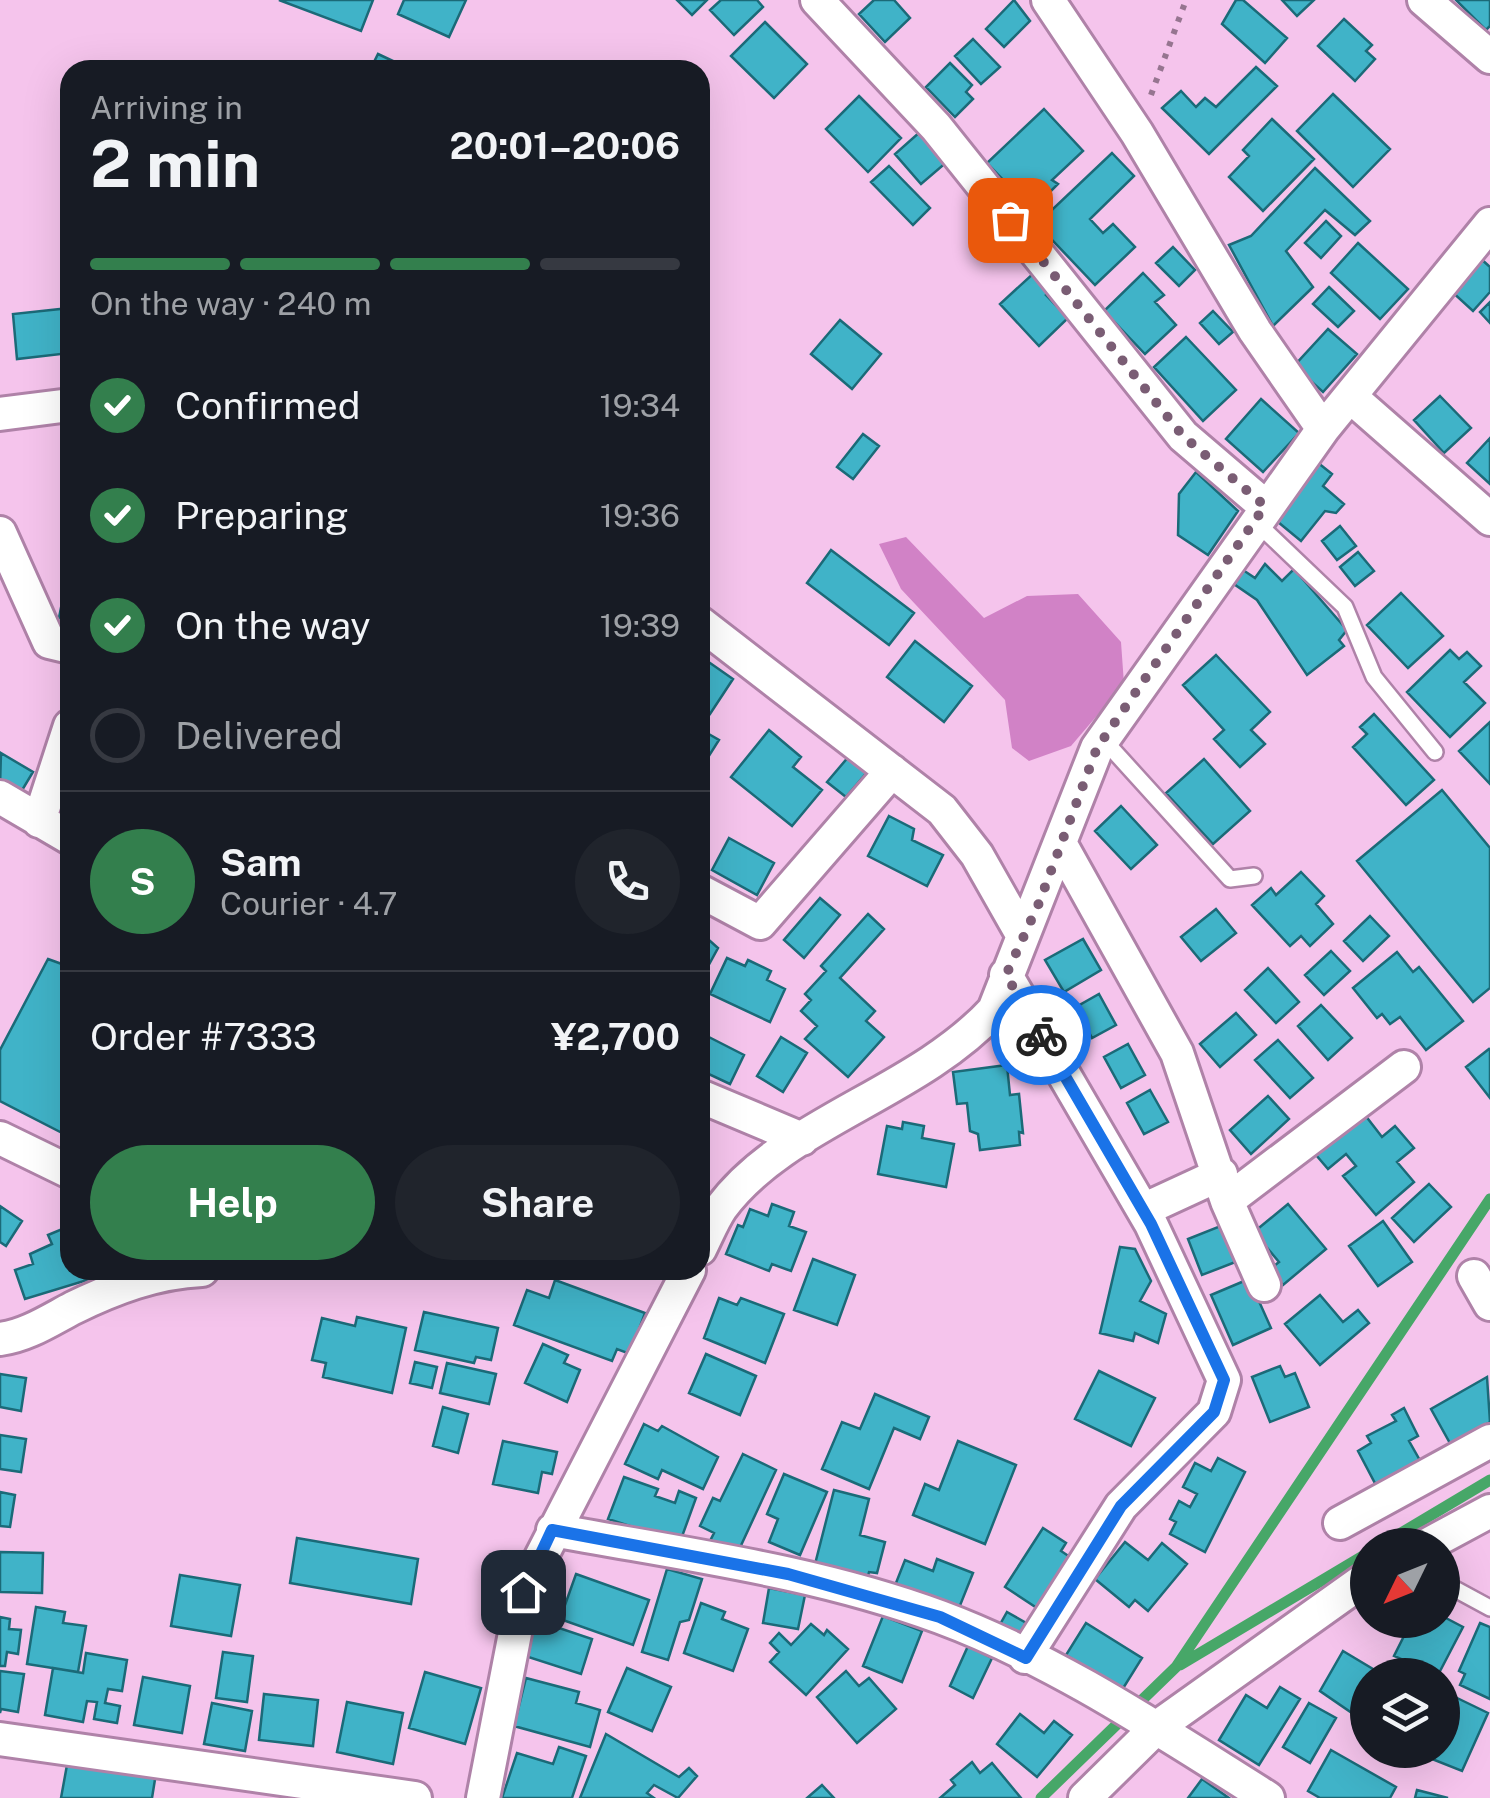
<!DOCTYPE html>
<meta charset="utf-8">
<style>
:root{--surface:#171b24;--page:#20242c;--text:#f1f3f6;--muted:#9ea1a6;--line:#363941;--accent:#337f4d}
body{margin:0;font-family:"Public Sans",sans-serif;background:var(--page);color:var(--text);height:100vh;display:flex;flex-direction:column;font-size:38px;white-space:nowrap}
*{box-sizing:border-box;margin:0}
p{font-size:32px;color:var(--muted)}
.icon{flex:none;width:55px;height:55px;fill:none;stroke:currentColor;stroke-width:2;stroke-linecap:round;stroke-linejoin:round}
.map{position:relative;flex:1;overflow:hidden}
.sheet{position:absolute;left:60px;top:60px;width:650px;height:1220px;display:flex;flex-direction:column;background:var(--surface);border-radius:30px;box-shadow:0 10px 40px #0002}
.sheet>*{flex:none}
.needle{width:65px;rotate:227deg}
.controls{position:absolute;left:1350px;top:1528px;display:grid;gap:20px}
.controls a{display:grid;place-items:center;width:110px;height:110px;border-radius:50%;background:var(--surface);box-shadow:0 10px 40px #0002;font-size:50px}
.pin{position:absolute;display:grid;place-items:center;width:85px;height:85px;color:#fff;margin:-42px;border-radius:20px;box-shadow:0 5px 15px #0006}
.courier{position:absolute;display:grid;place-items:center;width:100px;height:100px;margin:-50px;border:8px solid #1a73e8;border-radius:50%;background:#fff;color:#222;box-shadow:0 2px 12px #0007}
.headline em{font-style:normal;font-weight:700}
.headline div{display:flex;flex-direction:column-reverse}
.headline{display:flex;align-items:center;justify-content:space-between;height:170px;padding:0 30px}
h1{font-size:65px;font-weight:700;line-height:75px}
.bar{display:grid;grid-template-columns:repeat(4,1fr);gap:15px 10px;align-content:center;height:120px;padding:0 30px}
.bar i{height:12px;border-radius:8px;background:var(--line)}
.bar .on{background:var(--accent)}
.bar p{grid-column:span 4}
.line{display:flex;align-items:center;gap:25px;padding:0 30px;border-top:2px solid var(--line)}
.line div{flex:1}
.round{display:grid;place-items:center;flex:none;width:105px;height:105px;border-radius:52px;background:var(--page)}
ol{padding:0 30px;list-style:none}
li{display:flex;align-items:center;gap:30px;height:110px}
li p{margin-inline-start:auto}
li .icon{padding:10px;border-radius:50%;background:var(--accent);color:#fff;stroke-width:4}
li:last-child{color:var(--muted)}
li i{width:55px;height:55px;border:5px solid var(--line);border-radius:50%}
.button{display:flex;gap:20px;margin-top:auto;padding:20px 30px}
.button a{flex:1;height:115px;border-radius:60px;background:var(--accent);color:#fff;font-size:40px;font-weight:700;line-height:115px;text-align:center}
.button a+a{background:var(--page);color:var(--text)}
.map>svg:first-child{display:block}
.forest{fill:#d182c6}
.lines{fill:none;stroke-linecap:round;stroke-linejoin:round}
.stream{stroke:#47a768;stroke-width:11}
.building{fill:#40b3c8;stroke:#1b6a78;stroke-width:2.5}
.lane-casing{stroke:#af82a8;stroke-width:20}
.street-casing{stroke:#af82a8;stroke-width:38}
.path{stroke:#967590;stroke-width:6;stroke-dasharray:5 8;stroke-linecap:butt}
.lane{stroke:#fff;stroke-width:15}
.street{stroke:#fff;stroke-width:32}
.done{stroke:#7a5d74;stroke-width:10;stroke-dasharray:0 18}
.route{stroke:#1a73e8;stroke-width:12}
</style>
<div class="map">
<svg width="1490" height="1798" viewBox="0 0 1490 1798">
<rect width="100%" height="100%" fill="#f5c4ec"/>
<path class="forest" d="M906,537l78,81 43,-22 51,-2 43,48 3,42 -53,62 -42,15 -17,-13 -7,-48 -104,-111 -22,-45z"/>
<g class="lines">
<path class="stream" d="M1381,1545l109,-65
M1180,1665l188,-112
M1041,1798l135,-131 314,-468"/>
</g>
<path class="building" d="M279,0h94l-12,31z
M404,0h62l-17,37 -51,-23z
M677,0h30l-15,15z
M721,0h36l6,7 -29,28 -24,-25z
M874,0h20l16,18 -25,24 -26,-28z
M1014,0l16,21 -26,26 -18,-18z
M1236,0h7l44,38 -22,25 -43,-39z
M1282,0h32l-17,16z
M1456,0h34v26l-4,4z
M1344,19l28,26 -6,6 9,8 -20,22 -37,-35z
M765,22l42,42 -33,34 -43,-42z
M973,39l27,28 -19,17 -26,-28z
M378,54l34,16h-42z
M950,63l22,22 -6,7 7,7 -18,18 -29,-30z
M1256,67l21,19 -68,68 -47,-46 19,-17 15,16 9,-9 11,9z
M1333,94l57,55 -37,38 -56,-56z
M859,96l42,42 -33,34 -42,-43z
M1044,109l39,42 -31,29 6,4 -26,26 -45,-47z
M1272,119l42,40 -51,52 -34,-34 20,-21 -6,-6z
M921,131l27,30 -27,23 -26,-30z
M1112,153l22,23 -44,43 13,14 10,-9 22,23 -40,38 -58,-61z
M889,166l41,42 -17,17 -42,-43z
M1315,168l55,53 -15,14 -30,-25 -39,41 27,36 -40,39 -44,-81 22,-9z
M1326,221l15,15 -20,22 -16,-15z
M1358,243l50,46 -28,30 -49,-46z
M1173,247l22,23 -16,16 -23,-23z
M1480,258l10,9v25l-17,19 -23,-21z
M1035,272l17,18 -6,5 22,23 -29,28 -39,-42z
M1143,273l21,22 -9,7 21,23 -31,29 -41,-43z
M1329,287l25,24 -16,16 -25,-23z
M1490,302v21l-10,-11z
M70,308v45l-53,6 -4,-45z
M1213,311l20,21 -14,12 -19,-21z
M840,320l41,34 -29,35 -41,-35z
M1328,329l29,25 -34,38 -29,-26z
M1186,337l50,53 -33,31 -49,-54z
M1440,396l31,32 -27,25 -30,-33z
M1261,399l38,34 -36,39 -37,-33z
M863,434l16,12 -26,33 -16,-12z
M1490,438v46l-23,-21z
M1317,462l15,12 -9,12 21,18 -8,9 -11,-2 -24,30 -29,-24z
M1196,472l42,39 -30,44 -30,-20 1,-41z
M1340,526l16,20 -19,14 -15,-19z
M831,550l83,63 -25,32 -82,-62z
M1358,552l16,19 -19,15 -15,-19z
M1265,564l17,17 12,-12 53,61 -8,10 5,6 -37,29 -50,-75 -26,-18 12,-12 12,8z
M66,582l4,1v46l-7,-2 2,-7 -6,-2z
M1401,593l42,43 -35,32 -41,-43z
M915,641l57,45 -28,36 -57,-45z
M1450,650l9,9 8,-7 14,14 -17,16 21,21 -35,34 -43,-45z
M1216,655l54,57 -19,18 14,14 -25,23 -26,-28 10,-9 -41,-45z
M700,656l33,23 -23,35 -10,-7z
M1374,714l60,66 -28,25 -53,-58 14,-13 -7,-7z
M1490,722v62l-31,-33z
M700,729l19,11 -19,30z
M769,730l32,27 -8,10 29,23 -30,36 -61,-49z
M1,753l32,19 -15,25 -18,-11z
M850,755l19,15 -23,27 -19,-15z
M1204,759l46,52 -37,33 -47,-51z
M1442,790l48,58v140l-17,14 -116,-141z
M1121,806l36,39 -26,24 -36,-38z
M889,816l25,13 -2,11 31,15 -16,31 -59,-30z
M729,838l45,25 -17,32 -45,-25z
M1301,872l23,24 -8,8 17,20 -23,22 -9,-10 -11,10 -38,-41 19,-17 5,7z
M820,898l20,17 -36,43 -20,-18z
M1216,909l20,24 -35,28 -20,-24z
M868,914l16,15 -44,49 35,33 -9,10 18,16 -36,40 -43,-38 12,-13 -16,-15 10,-11 -6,-6 21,-23 -5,-5z
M1370,916l19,20 -26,25 -19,-20z
M700,932l18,16 -18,33z
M1083,939l18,31 -37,22 -19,-32z
M1331,951l19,20 -26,24 -19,-20z
M1397,952l16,20 6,-5 44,54 -37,29 -26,-33 -10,7 -8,-10 -5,4 -24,-30z
M727,958l18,8 3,-6 23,11 -4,9 18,9 -15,33 -60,-28z
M48,959l22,8v170l-70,-36v-51z
M1268,968l31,34 -23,21 -31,-33z
M1099,994l17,31 -24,13 -16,-31z
M1321,1005l31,33 -24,22 -30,-34z
M1236,1013l20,22 -36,32 -20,-23z
M701,1033l43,22 -14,29 -30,-14z
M781,1037l26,16 -24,39 -26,-16z
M1278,1040l35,38 -23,20 -35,-38z
M1128,1044l17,31 -24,13 -17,-31z
M1489,1049l1,1v48l-24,-31z
M1007,1065l3,30 9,-1 4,39 -4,-1 1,13 -40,5 -2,-16 -8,-3 -3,-28 -10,1 -4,-32z
M1150,1090l18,32 -24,12 -17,-31z
M1268,1096l21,23 -38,35 -21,-24z
M1365,1115l17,22 13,-11 19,22 -17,14 17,20 -38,33 -33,-39 13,-10 -10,-12 -18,15 -12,-14z
M903,1122l21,4 -2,12 32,6 -8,43 -68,-13 9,-48 15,3z
M1429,1184l22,23 -37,35 -22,-24z
M772,1204l22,8 -5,14 17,6 -15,39 -19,-7 -3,7 -43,-17 12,-29 5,2 7,-18 18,7z
M1288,1204l38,45 -43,36 -13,-16 9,-7 -25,-30z
M0,1206l22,15 -16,25 -6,-4z
M1383,1221l29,41 -34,24 -29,-40z
M1223,1225l15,36 -36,14 -14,-36z
M67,1227l3,43h50l-95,29 -10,-29 18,-6 -3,-10 22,-10 -4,-9z
M1120,1247l15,2 16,32 -11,20 26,13 -8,29 -23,-10 -2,8 -33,-8z
M813,1259l42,16 -18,50 -43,-15z
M1249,1279l22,49 -38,17 -22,-50z
M555,1280l90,33 -15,41 -13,-5 -5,12 -98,-36 13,-35 22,8z
M1320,1295l23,27 15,-12 11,13 -49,42 -35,-41z
M719,1298l18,7 4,-7 43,16 -19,49 -61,-25z
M424,1312l74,16 -7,32 -15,-3 -2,6 -59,-13z
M357,1317l49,11 -14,65 -69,-16 3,-14 -14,-3 10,-42 33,8z
M543,1344l25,11 -4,8 16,7 -13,32 -42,-19z
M706,1354l50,22 -16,39 -51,-22z
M415,1362l22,5 -5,21 -22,-5z
M447,1363l49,11 -7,30 -49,-11z
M1280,1366l5,11 10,-4 14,34 -39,15 -18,-45z
M1099,1371l56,27 -24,48 -56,-27z
M0,1374l26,4 -5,33 -21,-4z
M1487,1377l3,45 -39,23 -20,-36z
M875,1394l54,23 -9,22 -26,-11 -25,61 -47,-20 20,-47 18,7z
M443,1407l25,7 -10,39 -25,-7z
M1404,1408l14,28 -9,5 13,23 -45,23 -19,-36 13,-8 -4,-7 29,-15 -4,-6z
M644,1424l14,7 4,-5 56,31 -15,32 -41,-19 -4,9 -33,-15z
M0,1435l26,4 -5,33 -21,-3z
M503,1441l54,11 -5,22 -10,-2 -4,21 -45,-9z
M958,1441l58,24 -31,79 -72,-29 12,-31 14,6z
M743,1454l33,16 -39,84 -27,-13 4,-8 -14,-7 13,-28 7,3z
M1218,1458l27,14 -40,80 -35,-18 6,-12 -6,-3 9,-18 11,6 7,-13 -14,-7 12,-24 16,8z
M784,1474l43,18 -27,63 -31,-13 9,-23 -11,-5z
M624,1477l34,12 -3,7 20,7 4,-12 17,7 -16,44 -72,-23z
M834,1490l35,9 -9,36 25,7 -8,31 -8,-1 -2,7 -54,-7z
M0,1492l15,3 -5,32 -10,-1z
M1043,1528l23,15 -5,8 15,10 -33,51 -38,-25z
M297,1538l121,21 -7,45 -121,-21z
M1125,1542l23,18 14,-17 25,21 -39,47 -13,-11 -6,7 -34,-28z
M0,1552l43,1 -1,40 -42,-1z
M937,1559l36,14 -16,40 -63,-25 11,-28 28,11z
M667,1569l35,10 -13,41 -9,2 -12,38 -26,-8z
M576,1574l73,26 -16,45 -73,-26z
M180,1575l60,10 -9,51 -60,-10z
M769,1588l36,7 -7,34 -35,-6z
M539,1594l20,6 -9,25 42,14 -11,35 -62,-20z
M701,1603l24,9 -3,7 26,10 -15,42 -49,-18z
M36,1607l29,5 -2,11 23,3 -8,46 -51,-8z
M1007,1612l28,16 -8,15 -29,-15z
M883,1616l39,15 -20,51 -39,-16z
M1442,1616l21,11 -25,48 -44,-19 13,-26h7l5,-10h23z
M0,1617l10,2 -1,10 12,1 -3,24 -11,-2 -2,14h-5z
M1086,1623l56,35 -20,32 -56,-35z
M1480,1623l10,4v72l-30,-14 5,-11 -6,-3z
M811,1624l13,11 3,-5 21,19 -42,46 -36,-33 9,-10 -9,-9 9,-10 12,12z
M968,1646l24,12 -19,40 -23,-12z
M1343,1651l40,24h-15v49l-48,-33z
M223,1652l30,4 -6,46 -31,-4z
M86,1653l41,7 -5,31 -14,-2 -3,14 15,3 -3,17 -23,-4 3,-17 -10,-1 -4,21 -38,-7 8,-47 30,5z
M627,1668l44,19 -19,44 -44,-19z
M0,1671l24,3 -6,38 -17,-3 -1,4z
M846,1671l13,15 10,-8 27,31 -39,34 -40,-46z
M425,1672l56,16 -16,56 -56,-16z
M143,1677l47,9 -8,47 -48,-8z
M526,1678l53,14 -3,11 24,7 -10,37 -76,-21z
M1280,1687l20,12 -41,66 -40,-25 27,-45 21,13z
M264,1694l54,6 -5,46 -54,-6z
M1453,1696l35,17 -26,58 -35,-14 3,-7h12v-29z
M347,1702l56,11 -10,51 -56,-12z
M212,1703l40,8 -7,40 -41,-7z
M1309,1703l27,15 -26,45 -27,-16z
M1020,1714l24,19 10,-12 18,14 -35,42 -40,-33z
M606,1734l73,43 10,-9 8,8 -19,22 -24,-13 -7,8 7,5h-74z
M559,1747l27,9 -14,42h-70l15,-45 36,11z
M1331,1750l65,37 -6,11h-70l-12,-7z
M101,1758l56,9 -5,31h-91l6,-33 32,5z
M972,1762l8,11 12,-10 29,35h-81l15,-13 -4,-5z
M1202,1779l27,19h-41z
M822,1785l12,13h-27z
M1417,1790l31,8h-33z"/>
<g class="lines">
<defs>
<path id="lane" d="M1256,522l89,85 29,70 61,75
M1103,739l127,140 24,-3
M1442,1582l48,26"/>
<path id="street" d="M817,0l119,127 247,309 82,70
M1048,0l89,133 118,198 68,98
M1424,0l66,57
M1352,398l138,121
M0,414l70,-9
M0,533l49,109 21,5
M700,623l242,187 35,45 46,81
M0,797l70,41
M39,821l31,-95
M1060,843l117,210 50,148 177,-134
M700,891l60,32 132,-152
M1006,975l145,249 73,156 -10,32 -93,94 -96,151
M700,1096l102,43
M0,1138l70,34
M1227,1201l37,84
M1143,1210l78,-36
M700,1249c7,-14 13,-29 21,-41 62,-85 196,-114 273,-198l103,-262 226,-319 167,-205
M1474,1276l16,28
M0,1339c26,-3 50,-19 73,-31 41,-20 83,-36 129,-38
M1340,1523l150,-82
M553,1530c129,24 263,41 387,87 116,43 224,116 328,181
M1427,1545l63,-34
M0,1739l415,59
M483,1798l40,-206 166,-322
M1085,1798l71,-70 212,-151"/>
</defs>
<use href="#lane" class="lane-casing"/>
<use href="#street" class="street-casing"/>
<path class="path" d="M1151,95l35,-95"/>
<use href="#lane" class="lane"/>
<use href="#street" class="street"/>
</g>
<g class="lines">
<path class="done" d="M1010,220l173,216 82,70 -168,242 -58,155 -33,72 35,60"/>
<path class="route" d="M523,1592l29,-62 236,44 152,43 86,41 95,-152 93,-94 10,-32 -73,-156 -110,-189"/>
</g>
</svg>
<div class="controls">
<a><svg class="needle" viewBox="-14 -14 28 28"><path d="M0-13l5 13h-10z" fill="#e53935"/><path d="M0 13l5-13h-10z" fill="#9ea1a6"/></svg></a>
<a><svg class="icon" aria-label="layers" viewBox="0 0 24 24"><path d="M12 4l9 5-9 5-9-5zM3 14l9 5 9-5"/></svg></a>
</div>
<div class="pin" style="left:1010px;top:220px;background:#ea580c"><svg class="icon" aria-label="bag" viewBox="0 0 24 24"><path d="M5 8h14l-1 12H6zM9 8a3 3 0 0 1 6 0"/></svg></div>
<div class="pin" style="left:523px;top:1592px;background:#1f2937"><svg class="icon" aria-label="home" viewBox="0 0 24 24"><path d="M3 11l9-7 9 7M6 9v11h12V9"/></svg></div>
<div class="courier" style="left:1041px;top:1035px"><svg class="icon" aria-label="bike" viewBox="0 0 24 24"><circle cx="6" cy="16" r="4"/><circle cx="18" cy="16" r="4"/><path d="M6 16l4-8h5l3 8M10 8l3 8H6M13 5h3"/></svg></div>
<section class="sheet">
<div class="headline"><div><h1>2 min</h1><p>Arriving in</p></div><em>20:01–20:06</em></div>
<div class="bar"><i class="on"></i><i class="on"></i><i class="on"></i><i></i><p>On the way · 240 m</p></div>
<ol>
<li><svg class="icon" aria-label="check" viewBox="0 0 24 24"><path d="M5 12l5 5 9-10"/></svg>Confirmed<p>19:34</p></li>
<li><svg class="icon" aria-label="check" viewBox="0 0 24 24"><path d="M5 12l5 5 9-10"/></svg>Preparing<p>19:36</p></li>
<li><svg class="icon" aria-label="check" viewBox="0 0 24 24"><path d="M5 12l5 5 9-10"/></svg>On the way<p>19:39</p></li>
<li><i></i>Delivered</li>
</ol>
<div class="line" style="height:180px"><b class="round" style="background:var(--accent);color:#fff">S</b><div><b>Sam</b><p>Courier · 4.7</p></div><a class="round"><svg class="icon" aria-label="phone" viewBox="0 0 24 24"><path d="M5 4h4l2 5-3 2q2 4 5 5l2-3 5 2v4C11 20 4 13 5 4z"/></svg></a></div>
<div class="line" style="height:130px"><div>Order #7333</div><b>¥2,700</b></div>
<div class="button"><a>Help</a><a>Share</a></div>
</section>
</div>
